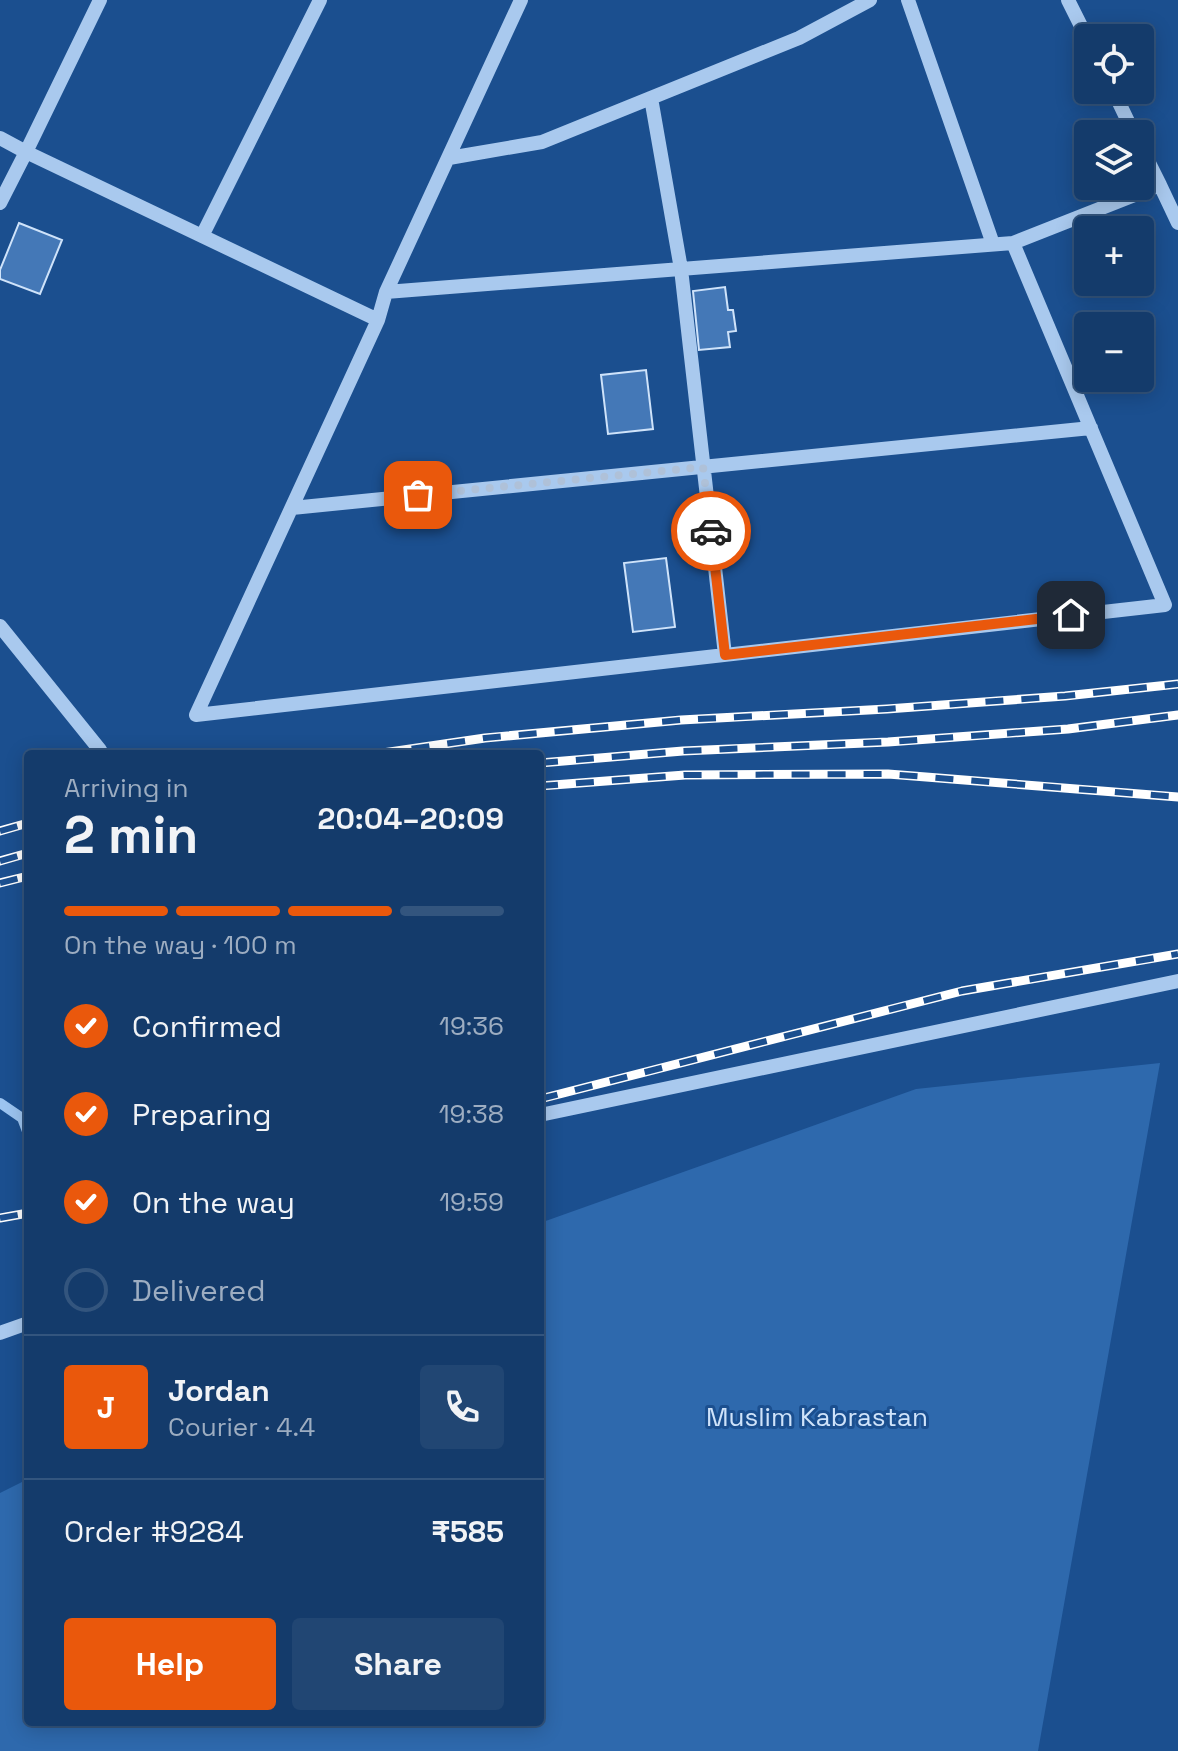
<!DOCTYPE html>
<meta charset="utf-8">
<style>
:root{--surface:#143b6b;--page:#214673;--text:#f1f3f6;--muted:#9dadc1;--line:#33557e;--accent:#ea580c}
body{margin:0;font-family:"Space Grotesk",sans-serif;background:var(--page);color:var(--text);height:100vh;display:flex;flex-direction:column;font-size:30px;white-space:nowrap}
*{box-sizing:border-box;margin:0}
p{font-size:26px;color:var(--muted)}
.icon{flex:none;width:44px;height:44px;fill:none;stroke:currentColor;stroke-width:2;stroke-linecap:round;stroke-linejoin:round}
.map{position:relative;flex:1;overflow:hidden}
.side{position:absolute;left:24px;top:750px;width:520px;height:976px;display:flex;flex-direction:column;background:var(--surface);border-radius:8px;box-shadow:0 4px 20px #0003,0 0 0 2px var(--line)}
.side>*{flex:none}
.tools{position:absolute;left:1074px;top:24px;display:grid;gap:16px}
.tools a{display:grid;place-items:center;width:80px;height:80px;border-radius:8px;background:var(--surface);box-shadow:0 4px 20px #0003,0 0 0 2px var(--line);font-size:40px}
.pin{position:absolute;display:grid;place-items:center;width:68px;height:68px;color:#fff;margin:-34px;border-radius:16px;box-shadow:0 4px 12px #0006}
.courier{position:absolute;display:grid;place-items:center;width:80px;height:80px;margin:-40px;border:6px solid #ea580c;border-radius:50%;background:#fff;color:#222;box-shadow:0 2px 10px #0007}
.summary em{font-style:normal;font-weight:800}
.summary div{display:flex;flex-direction:column-reverse}
.summary{display:flex;align-items:center;justify-content:space-between;height:136px;padding:0 40px}
h1{font-size:52px;font-weight:800;line-height:60px}
.bar{display:grid;grid-template-columns:repeat(4,1fr);gap:12px 8px;align-content:center;height:96px;padding:0 40px}
.bar i{height:10px;border-radius:6px;background:var(--line)}
.bar .active{background:var(--accent)}
.bar p{grid-column:span 4}
.line{display:flex;align-items:center;gap:20px;padding:0 40px;border-top:2px solid var(--line)}
.line div{flex:1}
.round{display:grid;place-items:center;flex:none;width:84px;height:84px;border-radius:8px;background:var(--page)}
ol{padding:0 40px;list-style:none}
li{display:flex;align-items:center;gap:24px;height:88px}
li p{margin-inline-start:auto}
li .icon{padding:8px;border-radius:50%;background:var(--accent);color:#fff;stroke-width:4}
li:last-child{color:var(--muted)}
li i{width:44px;height:44px;border:4px solid var(--line);border-radius:50%}
.primary-button{display:flex;gap:16px;margin-top:auto;padding:16px 40px}
.primary-button a{flex:1;height:92px;border-radius:8px;background:var(--accent);color:#fff;font-size:32px;font-weight:800;line-height:92px;text-align:center}
.primary-button a+a{background:var(--page);color:var(--text)}
.map>svg:first-child{display:block}
.green{fill:#2e69ad}
.lines{fill:none;stroke-linecap:round;stroke-linejoin:round}
.stream{stroke:#9cc4f0;stroke-width:10}
.building{fill:#4478b7;stroke:#cfe3fa;stroke-width:2}
.minor{stroke:#a9c9ee;stroke-width:14}
.rail-casing{stroke:#fff;stroke-width:9}
.rail{stroke:#1b4f8f;stroke-width:6;stroke-dasharray:18;stroke-linecap:butt}
.done{stroke:#afc1d8;stroke-width:8;stroke-dasharray:0 14.4}
.route{stroke:#ea580c;stroke-width:10}
.labels{text-anchor:middle;dominant-baseline:central;stroke-width:6;stroke-linejoin:round;paint-order:stroke}
.park-label{font-size:26px;fill:#cfe3fa;stroke:#1b4f8f}
</style>
<div class="map">
<svg width="1178" height="1751" viewBox="0 0 1178 1751">
<rect width="100%" height="100%" fill="#1b4f8f"/>
<path class="green" d="M1160,1063l-122,688h-1038v-258l28,-14v243h512v-499l376,-134z"/>
<g class="lines">
<path class="stream" d="M0,1103l22,15 6,16"/>
</g>
<path class="building" d="M19,223l43,17 -22,54 -40,-15v-9z
M725,287l3,23h5l3,21 -8,1 2,15 -31,3 -6,-59z
M646,370l7,59 -45,5 -7,-59z
M666,558l9,69 -42,5 -9,-69z"/>
<g class="lines">
<path class="minor" d="M908,0l85,244
M1068,0l20,40
M1113,90l21,44
M651,98l30,171 44,386
M0,138l26,14 74,-152
M449,158l93,-16 257,-104 71,-38
M1160,185l18,38
M0,203l26,-51 352,168 8,-28 135,-292
M202,236l118,-236
M386,292l627,-49 147,-58 -20,-40
M378,320l-182,395 969,-110 -152,-362
M292,508l799,-80
M0,626l100,124
M540,1115l638,-134
M0,1333l28,-10"/>
<defs>
<path id="rail" d="M376,754l109,-16 196,-18 206,-11 178,-13 113,-12
M540,763l143,-12 205,-9 180,-13 110,-14
M540,786l145,-11 203,-1 290,23
M0,831l28,-8
M0,861l28,-8
M0,883l28,-7
M540,1099l422,-108 216,-37
M0,1218l28,-5"/>
</defs>
<use href="#rail" class="rail-casing"/>
<use href="#rail" class="rail"/>
</g>
<g class="lines">
<path class="done" d="M418,495l285,-28 8,64"/>
<path class="route" d="M711,531l14,124 346,-40"/>
</g>
<g class="labels">
<g class="park-label">
<text x="817" y="1417">Muslim Kabrastan</text>
</g>
</g>
</svg>
<div class="tools">
<a><svg class="icon" aria-label="locate" viewBox="0 0 24 24"><circle cx="12" cy="12" r="6"/><path d="M12 2v4M12 18v4M2 12h4M18 12h4"/></svg></a>
<a><svg class="icon" aria-label="layers" viewBox="0 0 24 24"><path d="M12 4l9 5-9 5-9-5zM3 14l9 5 9-5"/></svg></a>
<a>+</a>
<a>−</a>
</div>
<div class="pin" style="left:418px;top:495px;background:#ea580c"><svg class="icon" aria-label="bag" viewBox="0 0 24 24"><path d="M5 8h14l-1 12H6zM9 8a3 3 0 0 1 6 0"/></svg></div>
<div class="pin" style="left:1071px;top:615px;background:#1f2937"><svg class="icon" aria-label="home" viewBox="0 0 24 24"><path d="M3 11l9-7 9 7M6 9v11h12V9"/></svg></div>
<div class="courier" style="left:711px;top:531px"><svg class="icon" aria-label="car" viewBox="0 0 24 24"><path d="M5 17H2v-5l4-1 3-4h7l3 4 3 1v5h-3M9 17h6M6 11h13"/><circle cx="7" cy="17" r="2"/><circle cx="17" cy="17" r="2"/></svg></div>
<section class="side">
<div class="summary"><div><h1>2 min</h1><p>Arriving in</p></div><em>20:04–20:09</em></div>
<div class="bar"><i class="active"></i><i class="active"></i><i class="active"></i><i></i><p>On the way · 100 m</p></div>
<ol>
<li><svg class="icon" aria-label="check" viewBox="0 0 24 24"><path d="M5 12l5 5 9-10"/></svg>Confirmed<p>19:36</p></li>
<li><svg class="icon" aria-label="check" viewBox="0 0 24 24"><path d="M5 12l5 5 9-10"/></svg>Preparing<p>19:38</p></li>
<li><svg class="icon" aria-label="check" viewBox="0 0 24 24"><path d="M5 12l5 5 9-10"/></svg>On the way<p>19:59</p></li>
<li><i></i>Delivered</li>
</ol>
<div class="line" style="height:144px"><b class="round" style="background:var(--accent);color:#fff">J</b><div><b>Jordan</b><p>Courier · 4.4</p></div><a class="round"><svg class="icon" aria-label="phone" viewBox="0 0 24 24"><path d="M5 4h4l2 5-3 2q2 4 5 5l2-3 5 2v4C11 20 4 13 5 4z"/></svg></a></div>
<div class="line" style="height:104px"><div>Order #9284</div><b>₹585</b></div>
<div class="primary-button"><a>Help</a><a>Share</a></div>
</section>
</div>
